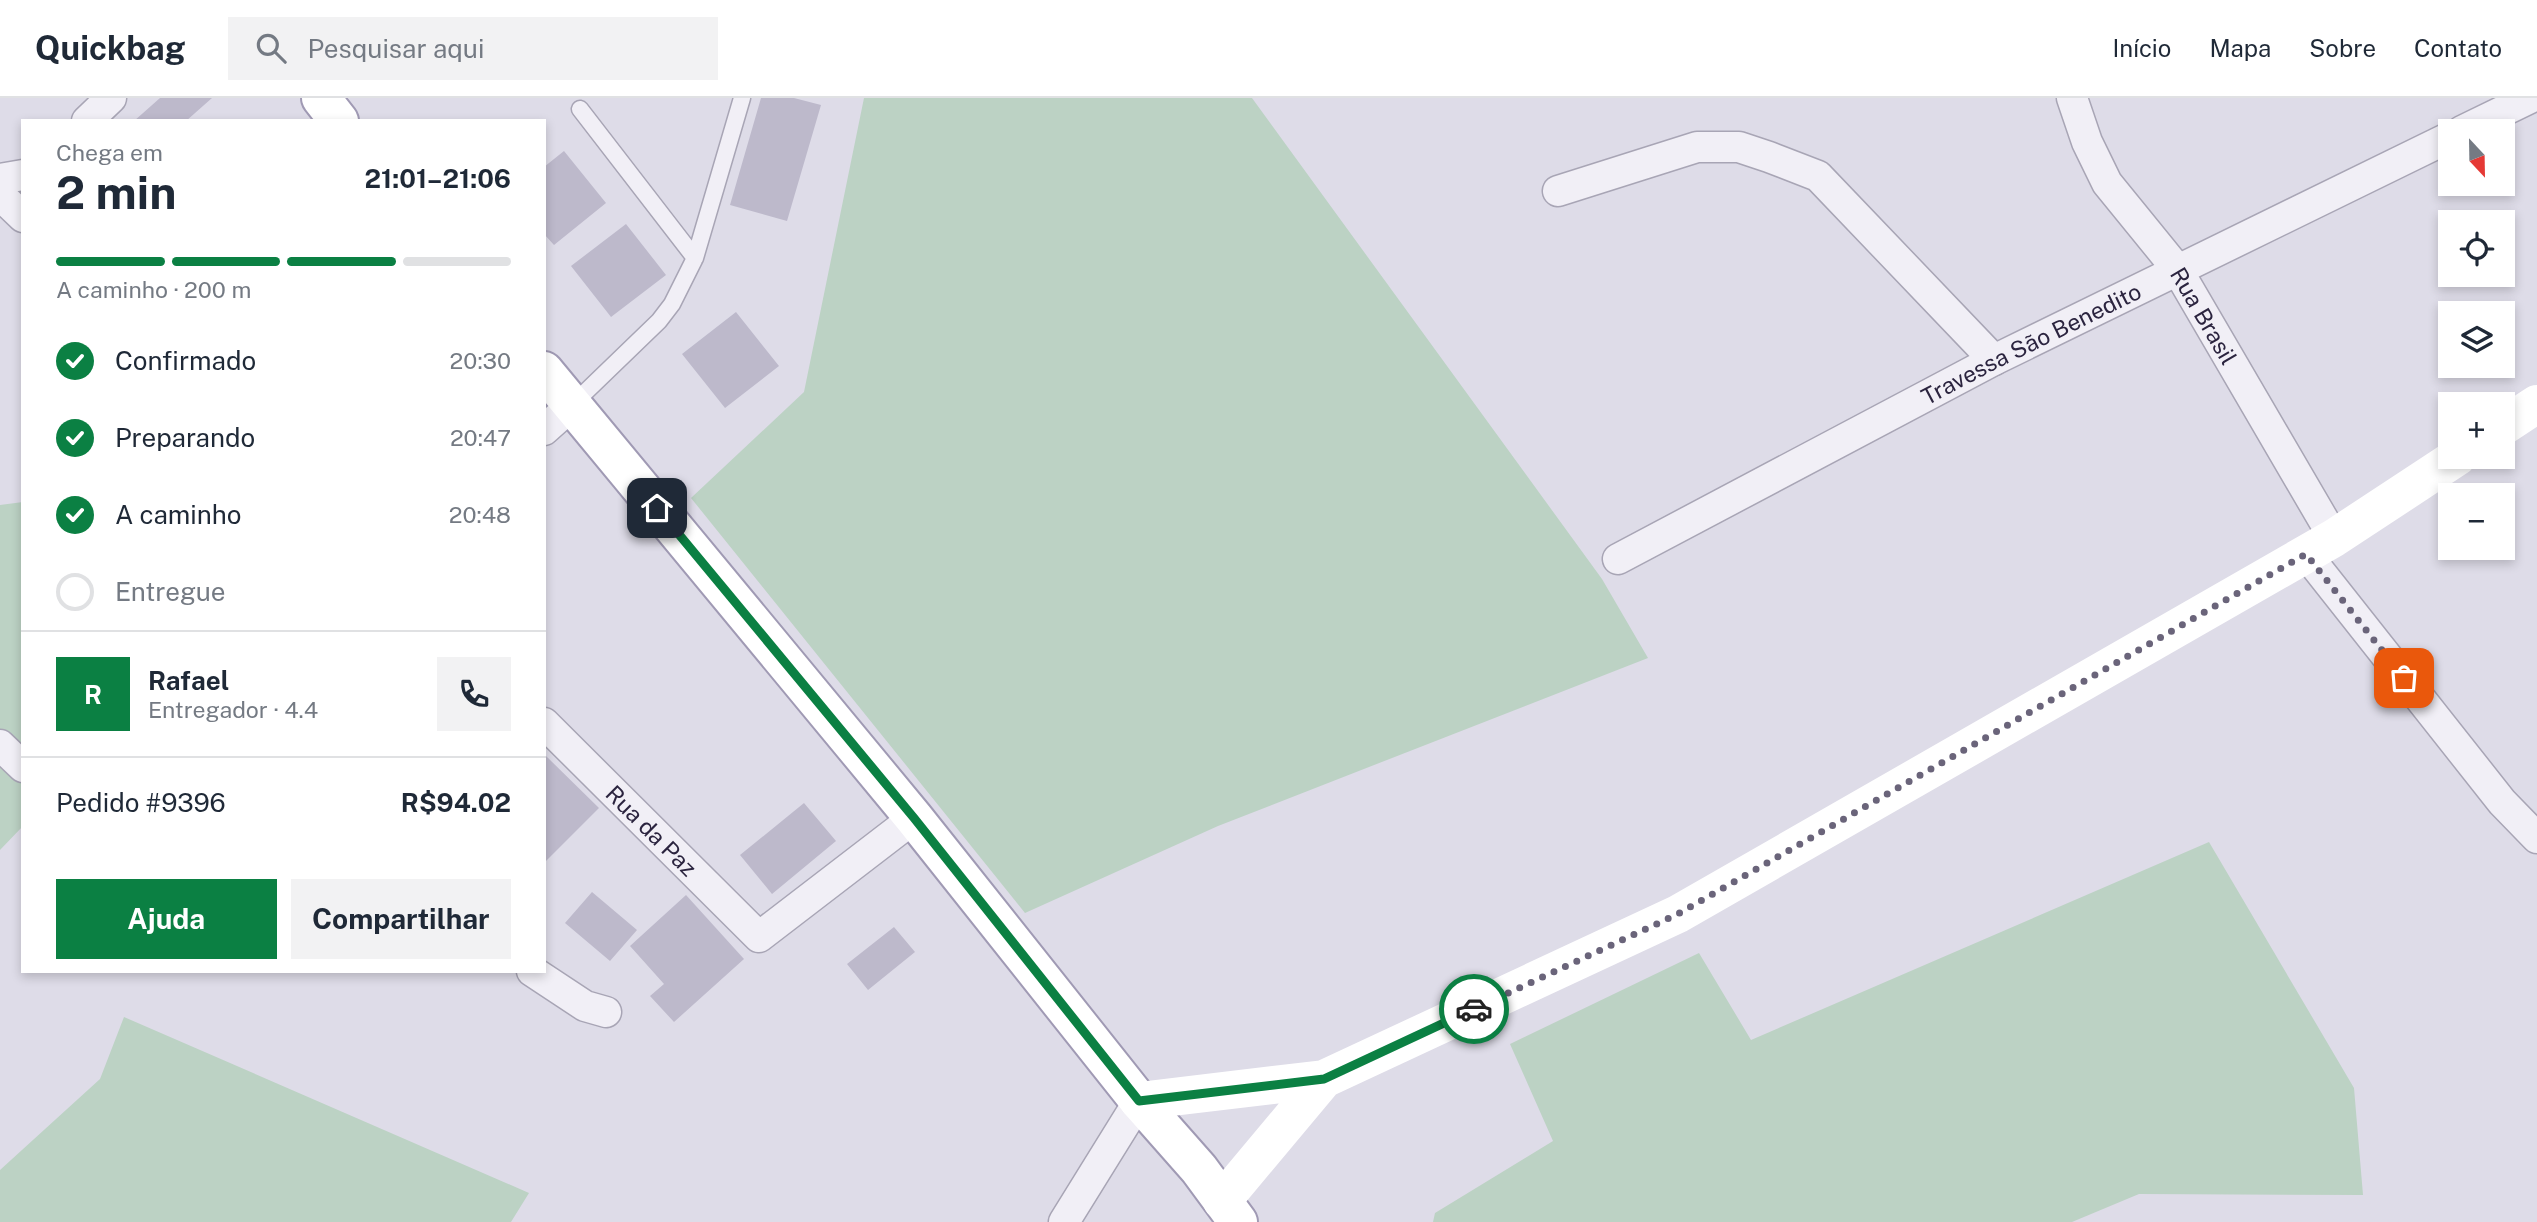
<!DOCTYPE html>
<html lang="pt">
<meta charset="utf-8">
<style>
:root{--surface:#fff;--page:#f2f2f3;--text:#1f2937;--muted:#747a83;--line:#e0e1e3;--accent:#0b8043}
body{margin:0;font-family:"Public Sans",sans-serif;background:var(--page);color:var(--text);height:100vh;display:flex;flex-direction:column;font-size:26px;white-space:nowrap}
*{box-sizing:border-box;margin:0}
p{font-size:23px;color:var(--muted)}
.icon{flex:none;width:38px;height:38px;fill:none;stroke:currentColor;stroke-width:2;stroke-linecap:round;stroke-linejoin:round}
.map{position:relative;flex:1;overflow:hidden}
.details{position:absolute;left:21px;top:21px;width:525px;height:854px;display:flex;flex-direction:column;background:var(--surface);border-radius:0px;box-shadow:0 4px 10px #0003}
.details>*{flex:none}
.needle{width:46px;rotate:158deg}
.tools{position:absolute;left:2438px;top:21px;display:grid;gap:14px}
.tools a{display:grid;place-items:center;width:77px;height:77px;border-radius:0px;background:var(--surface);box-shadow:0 4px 10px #0003;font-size:35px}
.pin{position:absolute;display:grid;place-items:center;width:60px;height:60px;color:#fff;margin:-30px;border-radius:14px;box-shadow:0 4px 10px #0006}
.courier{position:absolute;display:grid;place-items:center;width:70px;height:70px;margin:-35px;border:5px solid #0b8043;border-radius:50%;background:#fff;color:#222;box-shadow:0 2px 9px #0007}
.headline em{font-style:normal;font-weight:700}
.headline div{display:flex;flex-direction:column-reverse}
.headline{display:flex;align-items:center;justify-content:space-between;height:119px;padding:0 35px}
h1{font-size:46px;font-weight:700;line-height:52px}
.bar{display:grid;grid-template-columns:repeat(4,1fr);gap:10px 7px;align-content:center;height:84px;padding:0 35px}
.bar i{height:9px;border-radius:5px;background:var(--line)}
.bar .selected{background:var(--accent)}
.bar p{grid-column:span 4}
.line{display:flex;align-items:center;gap:18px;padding:0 35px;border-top:2px solid var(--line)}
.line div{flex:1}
.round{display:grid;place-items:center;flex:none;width:74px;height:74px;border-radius:0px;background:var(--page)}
ol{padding:0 35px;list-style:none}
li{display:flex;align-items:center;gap:21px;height:77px}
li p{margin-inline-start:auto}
li .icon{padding:7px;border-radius:50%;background:var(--accent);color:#fff;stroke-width:4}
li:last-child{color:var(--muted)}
li i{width:38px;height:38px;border:4px solid var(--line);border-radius:50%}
.action{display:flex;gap:14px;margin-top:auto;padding:14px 35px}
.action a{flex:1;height:80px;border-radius:0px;background:var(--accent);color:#fff;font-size:28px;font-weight:700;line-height:80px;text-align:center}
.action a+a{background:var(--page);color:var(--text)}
header{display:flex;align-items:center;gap:42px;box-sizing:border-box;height:98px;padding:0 35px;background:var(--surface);border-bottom:2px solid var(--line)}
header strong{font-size:33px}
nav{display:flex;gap:38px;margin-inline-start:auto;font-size:24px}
.search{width:490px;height:63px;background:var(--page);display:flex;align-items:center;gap:18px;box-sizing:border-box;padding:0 24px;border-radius:0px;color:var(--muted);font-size:26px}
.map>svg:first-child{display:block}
.green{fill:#bcd2c4}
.building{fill:#bdb9cb}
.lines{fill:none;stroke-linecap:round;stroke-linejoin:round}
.lane-casing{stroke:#a8a5b5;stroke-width:19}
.street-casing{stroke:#a8a5b5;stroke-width:33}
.primary-casing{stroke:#a09ab4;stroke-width:42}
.lane{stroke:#f1eff6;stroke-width:16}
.street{stroke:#f1eff6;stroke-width:30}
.secondary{stroke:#fff;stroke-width:38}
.primary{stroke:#fff;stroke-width:38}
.done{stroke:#6a647a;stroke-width:7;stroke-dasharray:0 12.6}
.route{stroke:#0b8043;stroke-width:9}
.labels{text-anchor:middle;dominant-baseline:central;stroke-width:7;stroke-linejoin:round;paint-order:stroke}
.street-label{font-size:23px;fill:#2b243f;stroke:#edebf5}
</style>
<header>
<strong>Quickbag</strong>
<div class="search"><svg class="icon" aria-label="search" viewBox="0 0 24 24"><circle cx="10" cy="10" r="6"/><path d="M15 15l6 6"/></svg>Pesquisar aqui</div>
<nav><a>Início</a><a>Mapa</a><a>Sobre</a><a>Contato</a></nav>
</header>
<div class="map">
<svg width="2537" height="1124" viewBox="0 0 2537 1124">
<rect width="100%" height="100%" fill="#dedce8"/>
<path class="green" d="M864,0h388l350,481 46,79 -430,168 -193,87 -334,-415 113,-106z
M23,404v324l-23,24v-345z
M2209,744l145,246 9,107 -224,-1 -67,28h-639l2,-9 118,-72 -43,-97 189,-91 52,87z
M124,919l405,176 -18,29h-511v-52l100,-91z"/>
<path class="building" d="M160,0h52l-26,23h-52z
M761,0h33l27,7 -34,116 -57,-16z
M564,53l42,52 -52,42 -10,-11v-67z
M626,126l40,51 -55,42 -40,-51z
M736,214l43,54 -54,42 -43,-54z
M546,658l53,52 -55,55v-105z
M804,705l32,38 -64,53 -32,-39z
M592,794l45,38 -27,31 -45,-38z
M686,797l58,64 -70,63 -24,-26 14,-12 -34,-38z
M894,829l21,25 -47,38 -21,-26z"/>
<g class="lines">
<defs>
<path id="lane" d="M580,11l115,149
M572,307l87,-84 13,-17 23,-46 47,-160"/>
<g id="street">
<path id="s1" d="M2072,0l15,44 20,41 70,86 157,269"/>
<path d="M87,23l24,-23"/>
<path d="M2462,33l68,-33"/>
<path d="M0,81l23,-4"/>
<path d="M1558,93l139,-44h42l30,10 49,19 176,184"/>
<path d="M0,97l23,22"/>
<path d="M544,332l28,-25"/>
<path d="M2306,456l196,248 35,36"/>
<path id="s2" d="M1618,461l376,-199 456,-223"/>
<path id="s3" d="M544,625l215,214 155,-119"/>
<path d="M0,647l23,22"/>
<path d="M532,873l53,35 21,6"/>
<path d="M1064,1124l75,-121"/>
</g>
<path id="primary" d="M321,0l18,23
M544,273l370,447 225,283 60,68 39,53"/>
</defs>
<use href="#lane" class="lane-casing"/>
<use href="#street" class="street-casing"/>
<use href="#primary" class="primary-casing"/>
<use href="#lane" class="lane"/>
<use href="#street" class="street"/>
<path class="secondary" d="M2502,329l35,-23
M1139,1003l185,-22 354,-165 656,-376 123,-81
M1222,1103l102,-122"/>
<use href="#primary" class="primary"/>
</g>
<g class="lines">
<path class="done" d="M1474,911l204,-95 628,-360 98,124"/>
<path class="route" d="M657,410l257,310 225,283 185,-22 150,-70"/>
</g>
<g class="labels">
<g class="street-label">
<text stroke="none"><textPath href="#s1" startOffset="257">Rua Brasil</textPath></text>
<text stroke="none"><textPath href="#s2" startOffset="466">Travessa São Benedito</textPath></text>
<text stroke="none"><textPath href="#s3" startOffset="152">Rua da Paz</textPath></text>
</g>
</g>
</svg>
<div class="tools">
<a><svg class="needle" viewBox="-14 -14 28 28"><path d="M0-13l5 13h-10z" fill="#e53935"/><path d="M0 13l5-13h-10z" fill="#747a83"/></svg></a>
<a><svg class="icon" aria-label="locate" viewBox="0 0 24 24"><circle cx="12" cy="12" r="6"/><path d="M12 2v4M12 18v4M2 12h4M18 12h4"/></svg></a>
<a><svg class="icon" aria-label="layers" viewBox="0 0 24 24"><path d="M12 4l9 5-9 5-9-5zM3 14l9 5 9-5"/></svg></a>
<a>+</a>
<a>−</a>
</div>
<div class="pin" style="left:2404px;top:580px;background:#ea580c"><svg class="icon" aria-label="bag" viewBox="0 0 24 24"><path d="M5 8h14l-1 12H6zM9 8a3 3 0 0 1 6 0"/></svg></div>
<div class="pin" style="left:657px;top:410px;background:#1f2937"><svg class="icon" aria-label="home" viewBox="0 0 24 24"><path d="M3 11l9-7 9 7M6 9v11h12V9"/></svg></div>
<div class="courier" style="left:1474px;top:911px"><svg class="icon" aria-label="car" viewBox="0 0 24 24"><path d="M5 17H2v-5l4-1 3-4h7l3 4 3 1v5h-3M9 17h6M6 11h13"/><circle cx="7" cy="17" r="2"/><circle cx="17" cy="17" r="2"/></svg></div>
<section class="details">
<div class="headline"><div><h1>2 min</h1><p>Chega em</p></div><em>21:01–21:06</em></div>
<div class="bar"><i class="selected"></i><i class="selected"></i><i class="selected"></i><i></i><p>A caminho · 200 m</p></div>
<ol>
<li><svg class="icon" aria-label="check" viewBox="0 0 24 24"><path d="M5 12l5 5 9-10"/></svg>Confirmado<p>20:30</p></li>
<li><svg class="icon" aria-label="check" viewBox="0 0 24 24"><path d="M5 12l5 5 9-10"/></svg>Preparando<p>20:47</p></li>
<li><svg class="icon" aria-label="check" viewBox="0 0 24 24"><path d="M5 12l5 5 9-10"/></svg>A caminho<p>20:48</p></li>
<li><i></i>Entregue</li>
</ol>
<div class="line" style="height:126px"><b class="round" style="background:var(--accent);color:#fff">R</b><div><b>Rafael</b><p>Entregador · 4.4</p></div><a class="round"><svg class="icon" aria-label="phone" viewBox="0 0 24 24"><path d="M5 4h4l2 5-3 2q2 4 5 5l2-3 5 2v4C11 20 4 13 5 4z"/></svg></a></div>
<div class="line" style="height:91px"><div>Pedido #9396</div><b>R$94.02</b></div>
<div class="action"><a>Ajuda</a><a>Compartilhar</a></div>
</section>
</div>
